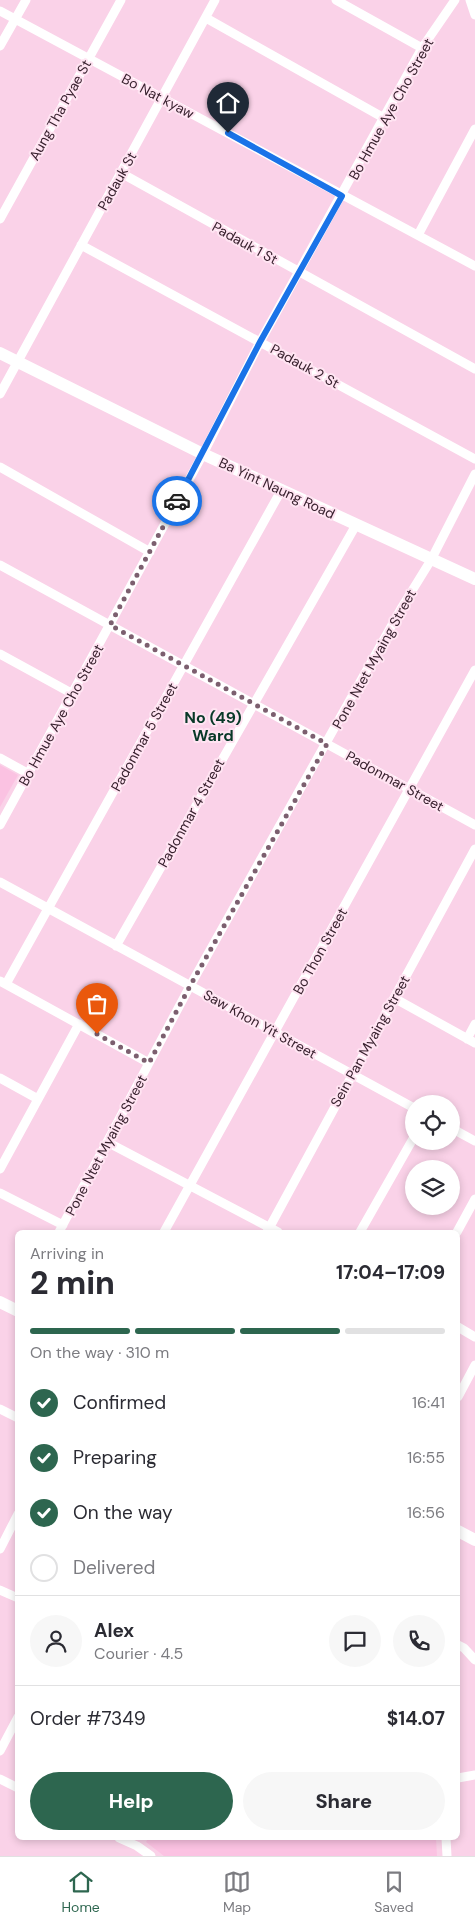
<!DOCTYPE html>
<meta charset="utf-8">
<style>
:root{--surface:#fff;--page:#f7f7f7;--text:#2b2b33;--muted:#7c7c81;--line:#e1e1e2;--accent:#2d664f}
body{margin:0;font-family:"DM Sans",sans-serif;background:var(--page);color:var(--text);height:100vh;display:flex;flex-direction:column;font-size:19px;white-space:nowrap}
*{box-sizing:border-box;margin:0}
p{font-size:16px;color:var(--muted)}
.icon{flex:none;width:28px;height:28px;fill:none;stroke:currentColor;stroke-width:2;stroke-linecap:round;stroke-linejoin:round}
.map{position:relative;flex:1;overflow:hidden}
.drawer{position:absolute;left:15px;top:1230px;width:445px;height:610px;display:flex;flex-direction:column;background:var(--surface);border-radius:8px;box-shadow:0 2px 8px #0003}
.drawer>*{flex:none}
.buttons{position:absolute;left:405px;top:1095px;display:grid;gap:10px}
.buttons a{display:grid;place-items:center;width:55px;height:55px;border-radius:50%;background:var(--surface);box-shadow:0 2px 8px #0003;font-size:25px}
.pin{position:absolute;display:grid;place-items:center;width:42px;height:42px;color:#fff;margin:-51px -21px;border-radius:50% 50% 50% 0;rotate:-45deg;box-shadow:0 0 5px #0007}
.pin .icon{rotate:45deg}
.courier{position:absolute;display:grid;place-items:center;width:50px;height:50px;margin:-25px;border:4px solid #1a73e8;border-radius:50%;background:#fff;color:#222;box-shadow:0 1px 6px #0007}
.overview em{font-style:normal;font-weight:800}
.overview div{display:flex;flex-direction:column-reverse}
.overview{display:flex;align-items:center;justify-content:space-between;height:85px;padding:0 15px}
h1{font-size:32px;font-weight:800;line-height:38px}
.bar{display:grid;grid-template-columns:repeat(4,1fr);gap:8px 5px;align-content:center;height:60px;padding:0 15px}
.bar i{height:6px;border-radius:4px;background:var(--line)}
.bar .selected{background:var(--accent)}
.bar p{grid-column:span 4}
.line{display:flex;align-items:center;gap:12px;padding:0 15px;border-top:1px solid var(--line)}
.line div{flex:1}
.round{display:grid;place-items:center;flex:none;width:52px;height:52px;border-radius:26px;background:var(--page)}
ol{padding:0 15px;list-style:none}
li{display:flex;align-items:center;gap:15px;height:55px}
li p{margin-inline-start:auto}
li .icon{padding:5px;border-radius:50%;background:var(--accent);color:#fff;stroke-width:4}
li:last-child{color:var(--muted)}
li i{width:28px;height:28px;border:2px solid var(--line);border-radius:50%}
.action{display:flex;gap:10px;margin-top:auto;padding:10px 15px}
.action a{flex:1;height:58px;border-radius:30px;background:var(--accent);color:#fff;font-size:20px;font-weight:800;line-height:58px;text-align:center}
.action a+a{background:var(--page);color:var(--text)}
.tabs{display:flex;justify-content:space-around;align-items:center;height:70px;border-top:1px solid var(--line);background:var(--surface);font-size:14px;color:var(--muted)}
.tabs a{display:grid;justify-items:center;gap:2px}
.tabs .selected{color:var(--accent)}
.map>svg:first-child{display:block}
.built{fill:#fbc2e2}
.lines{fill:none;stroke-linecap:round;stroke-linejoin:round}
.street{stroke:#fff;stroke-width:9}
.secondary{stroke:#fff;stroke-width:12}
.done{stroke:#7c5f6f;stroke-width:5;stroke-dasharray:0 9}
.route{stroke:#1a73e8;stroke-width:6}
.labels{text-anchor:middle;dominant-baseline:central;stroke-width:4;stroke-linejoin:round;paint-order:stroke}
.street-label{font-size:14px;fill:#38212e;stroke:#ffe4f2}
.quarter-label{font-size:16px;font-weight:bold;fill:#083928;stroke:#ffe4f2}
</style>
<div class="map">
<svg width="475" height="1856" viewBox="0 0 475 1856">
<rect width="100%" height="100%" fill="#fad2e8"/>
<path class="built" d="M0,765l18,10 -18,32z
M148,1838h288l1,18h-273l-18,-14z"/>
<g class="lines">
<path class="street" d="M336,0l86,48
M470,0l5,15
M0,11l475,255
M206,18l178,100
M0,46l26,-46
M121,173l354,196
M0,219l121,-219
M418,235l57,-106
M81,245l394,214
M0,394l215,-394
M0,467l150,85
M0,565l475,260
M0,654l73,40
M0,758l29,16
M0,825l203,-371 57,-112 162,-294 33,-48
M0,882l414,226
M116,946l240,-421
M0,981l149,82
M6,984l276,-495
M394,998l81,45
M467,1039l8,-15
M0,1078l38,21
M451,1128l24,13
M107,1142l171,90
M0,1169l79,-145
M0,1193l63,32
M59,1232l131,-246 212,-379 29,-47 44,-86
M164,1232l311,-562
M267,1232l208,-383
M360,1232l54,-95
M457,1232l18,-33
M458,1327l17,10
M458,1397l17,-32
M0,1409l18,9
M0,1549l18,-35
M0,1590l18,8
M458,1645l6,3 11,12
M0,1751l18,-34
M458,1778l17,-3
M0,1779l18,9
M119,1838l18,8 14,10
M446,1838l1,18"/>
<path class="secondary" d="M0,353l203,101 272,125
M0,1302l18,9
M458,1531l17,9"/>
</g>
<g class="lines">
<path class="done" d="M97,1034l52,29 41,-77 137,-242 -217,-119 67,-124"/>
<path class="route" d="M177,501l83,-159 82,-146 -114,-63"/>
</g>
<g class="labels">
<g class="street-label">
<text transform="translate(158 96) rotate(28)">Bo Nat kyaw</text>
<text transform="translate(391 109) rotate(-61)">Bo Hmue Aye Cho Street</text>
<text transform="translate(60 110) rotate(-61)">Aung Tha Pyae St</text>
<text transform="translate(117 181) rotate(-61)">Padauk St</text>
<text transform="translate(245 243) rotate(29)">Padauk 1 St</text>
<text transform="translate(305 366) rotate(29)">Padauk 2 St</text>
<text transform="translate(277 488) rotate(25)">Ba Yint Naung Road</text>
<text transform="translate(374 659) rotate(-61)">Pone Ntet Myaing Street</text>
<text transform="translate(61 715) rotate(-61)">Bo Hmue Aye Cho Street</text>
<text transform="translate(144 737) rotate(-61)">Padonmar 5 Street</text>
<text transform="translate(395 781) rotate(29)">Padonmar Street</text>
<text transform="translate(191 813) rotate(-61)">Padonmar 4 Street</text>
<text transform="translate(320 951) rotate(-61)">Bo Thon Street</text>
<text transform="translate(260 1024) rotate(29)">Saw Khon Yit Street</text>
<text transform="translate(370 1041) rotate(-61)">Sein Pan Myaing Street</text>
<text transform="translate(106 1145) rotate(-62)">Pone Ntet Myaing Street</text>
</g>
<g class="quarter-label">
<text x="213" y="717">No (49)<tspan x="213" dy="18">Ward</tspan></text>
</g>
</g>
</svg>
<div class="buttons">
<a><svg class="icon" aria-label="locate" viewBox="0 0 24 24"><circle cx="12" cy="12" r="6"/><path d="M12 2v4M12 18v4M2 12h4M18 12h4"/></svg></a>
<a><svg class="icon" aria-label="layers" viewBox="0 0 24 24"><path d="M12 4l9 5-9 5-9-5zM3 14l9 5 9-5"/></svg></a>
</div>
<div class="pin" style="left:97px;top:1034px;background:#ea580c"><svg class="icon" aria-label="bag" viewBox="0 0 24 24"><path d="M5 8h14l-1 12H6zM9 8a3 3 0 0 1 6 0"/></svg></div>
<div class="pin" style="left:228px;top:133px;background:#1f2937"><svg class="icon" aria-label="home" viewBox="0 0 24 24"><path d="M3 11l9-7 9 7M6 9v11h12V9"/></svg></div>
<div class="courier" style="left:177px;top:501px"><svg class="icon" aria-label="car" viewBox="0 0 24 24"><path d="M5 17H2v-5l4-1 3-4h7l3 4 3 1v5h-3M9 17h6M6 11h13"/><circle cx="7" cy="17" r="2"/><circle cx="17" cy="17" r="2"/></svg></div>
<section class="drawer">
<div class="overview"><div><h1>2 min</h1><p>Arriving in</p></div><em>17:04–17:09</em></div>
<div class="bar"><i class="selected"></i><i class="selected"></i><i class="selected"></i><i></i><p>On the way · 310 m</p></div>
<ol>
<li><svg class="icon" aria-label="check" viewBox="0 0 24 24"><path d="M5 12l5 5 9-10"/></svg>Confirmed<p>16:41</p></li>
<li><svg class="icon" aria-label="check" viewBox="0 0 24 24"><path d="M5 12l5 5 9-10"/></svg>Preparing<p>16:55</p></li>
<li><svg class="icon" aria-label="check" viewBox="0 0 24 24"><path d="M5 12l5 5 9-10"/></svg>On the way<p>16:56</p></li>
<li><i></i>Delivered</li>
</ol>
<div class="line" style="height:90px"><a class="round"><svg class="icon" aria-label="person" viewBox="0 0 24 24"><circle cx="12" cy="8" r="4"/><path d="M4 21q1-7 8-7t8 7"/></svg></a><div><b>Alex</b><p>Courier · 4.5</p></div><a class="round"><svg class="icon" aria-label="chat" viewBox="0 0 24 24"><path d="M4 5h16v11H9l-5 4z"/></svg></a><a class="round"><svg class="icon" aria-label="phone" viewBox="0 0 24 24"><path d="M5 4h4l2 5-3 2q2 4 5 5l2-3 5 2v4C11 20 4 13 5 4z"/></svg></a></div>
<div class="line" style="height:65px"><div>Order #7349</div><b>$14.07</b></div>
<div class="action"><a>Help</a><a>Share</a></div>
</section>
</div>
<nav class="tabs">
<a class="selected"><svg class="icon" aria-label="home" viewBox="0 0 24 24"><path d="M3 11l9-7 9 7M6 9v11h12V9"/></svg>Home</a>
<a><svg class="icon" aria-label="map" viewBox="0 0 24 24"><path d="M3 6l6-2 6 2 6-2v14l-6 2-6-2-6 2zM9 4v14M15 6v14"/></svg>Map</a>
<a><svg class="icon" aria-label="saved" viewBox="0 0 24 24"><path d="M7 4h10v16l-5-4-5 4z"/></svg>Saved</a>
</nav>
